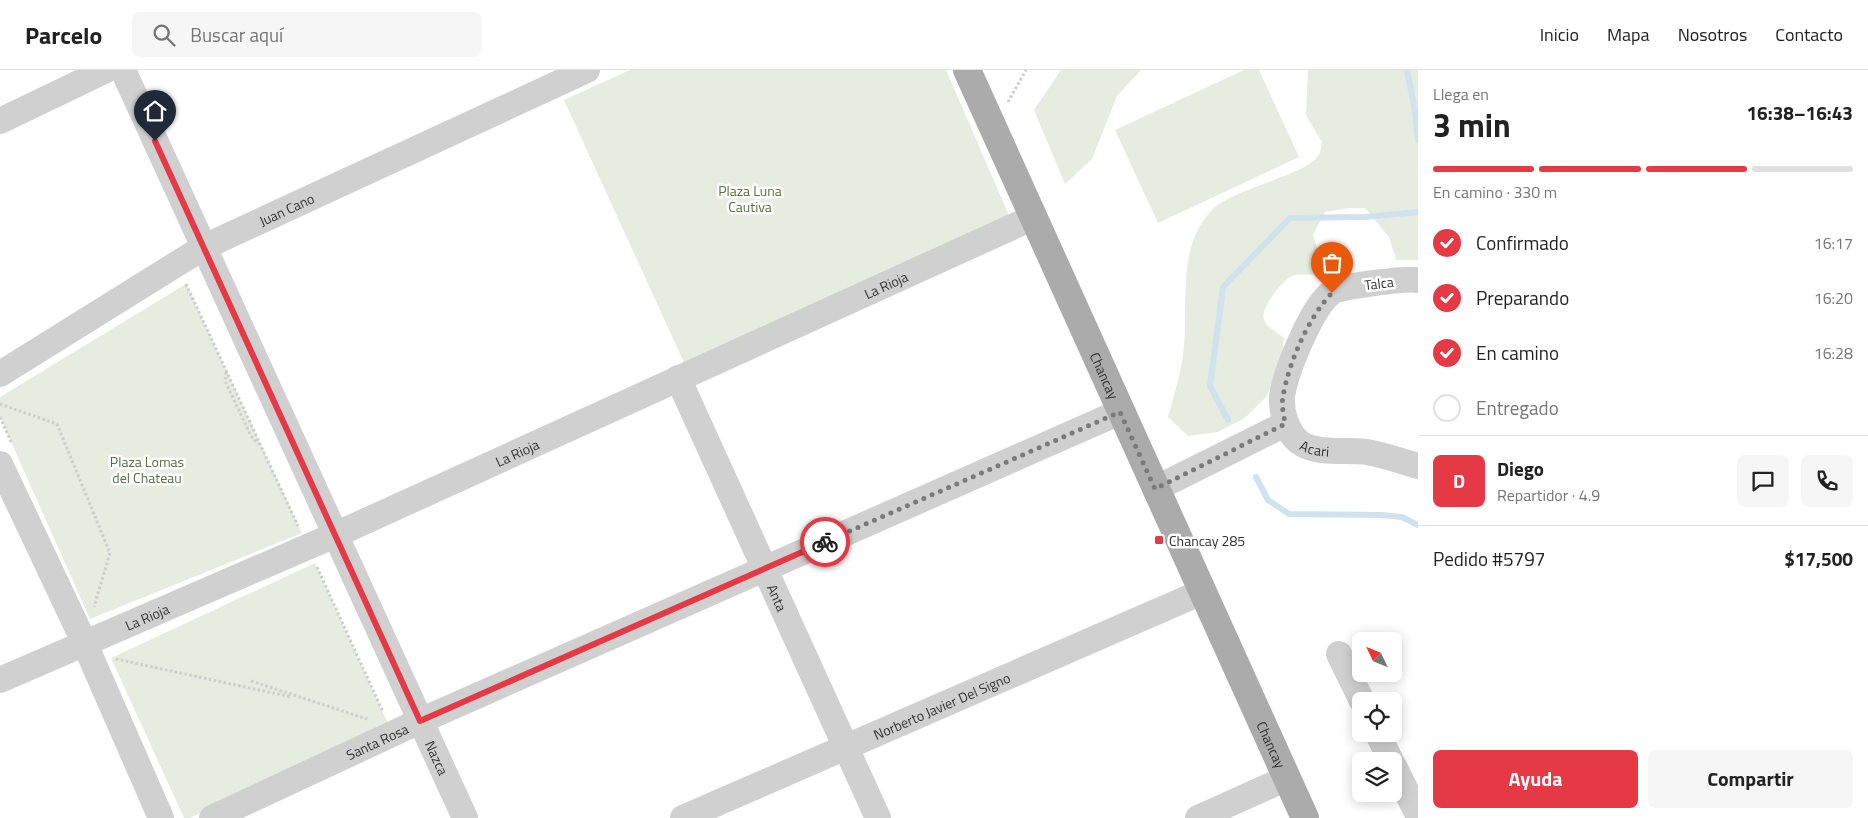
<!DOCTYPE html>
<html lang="es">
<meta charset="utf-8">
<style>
:root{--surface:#fff;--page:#f6f6f6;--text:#222;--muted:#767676;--line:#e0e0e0;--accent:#e63946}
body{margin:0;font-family:"Titillium Web",sans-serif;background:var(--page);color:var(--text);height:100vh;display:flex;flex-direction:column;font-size:19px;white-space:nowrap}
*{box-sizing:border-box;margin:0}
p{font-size:16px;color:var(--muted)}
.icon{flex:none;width:28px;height:28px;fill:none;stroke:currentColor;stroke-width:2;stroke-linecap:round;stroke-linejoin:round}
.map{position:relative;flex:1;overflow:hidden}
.side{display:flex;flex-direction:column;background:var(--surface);width:450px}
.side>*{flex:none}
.needle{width:32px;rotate:313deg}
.fabs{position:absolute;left:1352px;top:562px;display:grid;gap:10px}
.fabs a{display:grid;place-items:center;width:50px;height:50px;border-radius:8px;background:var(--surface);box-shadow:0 2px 12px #0003;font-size:25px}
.pin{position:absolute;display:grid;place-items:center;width:42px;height:42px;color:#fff;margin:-51px -21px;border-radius:50% 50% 50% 0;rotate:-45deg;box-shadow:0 0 5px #0007}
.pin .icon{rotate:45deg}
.courier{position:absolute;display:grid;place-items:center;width:50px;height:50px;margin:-25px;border:4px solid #e63946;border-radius:50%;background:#fff;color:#222;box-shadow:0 1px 6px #0007}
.overview em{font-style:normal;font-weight:700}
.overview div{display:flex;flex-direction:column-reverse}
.overview{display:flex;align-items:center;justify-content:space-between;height:85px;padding:0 15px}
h1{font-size:32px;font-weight:700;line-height:38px}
.bar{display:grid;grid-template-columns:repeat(4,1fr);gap:8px 5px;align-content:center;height:60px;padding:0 15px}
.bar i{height:6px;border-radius:4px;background:var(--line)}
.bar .selected{background:var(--accent)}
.bar p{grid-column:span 4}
.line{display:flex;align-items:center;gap:12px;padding:0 15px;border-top:1px solid var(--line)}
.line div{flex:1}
.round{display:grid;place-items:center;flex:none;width:52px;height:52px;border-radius:8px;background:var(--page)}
ol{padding:0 15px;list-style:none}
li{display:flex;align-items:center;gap:15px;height:55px}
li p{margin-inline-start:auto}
li .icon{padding:5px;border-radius:50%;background:var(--accent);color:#fff;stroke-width:4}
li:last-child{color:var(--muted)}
li i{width:28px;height:28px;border:2px solid var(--line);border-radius:50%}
.button{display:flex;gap:10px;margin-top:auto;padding:10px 15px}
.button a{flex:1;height:58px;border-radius:8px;background:var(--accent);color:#fff;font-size:20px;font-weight:700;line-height:58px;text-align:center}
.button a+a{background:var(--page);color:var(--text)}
header{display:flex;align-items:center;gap:30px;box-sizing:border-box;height:70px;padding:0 25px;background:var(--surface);border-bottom:1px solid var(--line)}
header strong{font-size:24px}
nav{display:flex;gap:28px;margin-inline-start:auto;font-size:18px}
.search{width:350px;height:45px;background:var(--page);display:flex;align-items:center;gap:12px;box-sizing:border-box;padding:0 18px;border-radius:8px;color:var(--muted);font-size:19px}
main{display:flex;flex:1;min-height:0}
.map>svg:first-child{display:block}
.green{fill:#e6ecdf}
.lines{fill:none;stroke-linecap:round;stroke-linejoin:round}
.stream{stroke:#cfe2ee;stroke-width:6}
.path{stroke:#cdcdcd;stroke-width:3;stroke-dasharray:2.5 2.5;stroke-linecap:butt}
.minor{stroke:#d0d0d0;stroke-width:26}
.major{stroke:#ababab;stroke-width:28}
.done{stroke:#7a7a7a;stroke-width:5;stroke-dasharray:0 9}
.route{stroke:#e63946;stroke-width:6}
.poi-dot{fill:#e63946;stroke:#fff;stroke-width:2}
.labels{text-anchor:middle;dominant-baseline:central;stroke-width:5;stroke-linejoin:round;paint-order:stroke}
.park-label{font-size:14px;fill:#56703f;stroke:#fff}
.street-label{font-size:14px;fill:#333;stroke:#fff}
.poi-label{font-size:14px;fill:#333;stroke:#fff;text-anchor:start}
</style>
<header>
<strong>Parcelo</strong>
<div class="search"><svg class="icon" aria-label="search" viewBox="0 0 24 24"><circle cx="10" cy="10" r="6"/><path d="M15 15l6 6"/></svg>Buscar aquí</div>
<nav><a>Inicio</a><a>Mapa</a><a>Nosotros</a><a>Contacto</a></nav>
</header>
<main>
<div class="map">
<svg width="1418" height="748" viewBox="0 0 1418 748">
<rect width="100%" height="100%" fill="#fff"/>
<path class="green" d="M630,0h316l65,150 -325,147 -122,-267z
M1061,0h80l-24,26 -25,63 -27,25 -31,-74z
M1244,0h15l40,87 -141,66 -43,-93z
M1308,0h110v190h-22l-7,-23 -24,-29h-16l-24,4 -12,23 10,32c-7,12 -17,6 -28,8 -11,2 -36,34 -31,45 3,7 14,13 20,18l-3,28 -15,31 -21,21 -27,14 -30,4 -20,-19c6,-23 14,-47 16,-71 4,-47 -7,-101 29,-137 20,-20 95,-35 105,-53 3,-3 3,-10 4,-14l-16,-27z
M186,214l116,249 -212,86 -90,-202v-20z
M315,493l74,163 -199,92h-6l-73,-160z"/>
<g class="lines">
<path class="stream" d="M1407,0l8,41 3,29
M1228,350l-18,-34 13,-99 67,-69 75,-1 53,-5
M1256,407l12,23 21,14 92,1 21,2 16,8"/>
<path class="path" d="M1008,32l18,-32
M186,214l112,242
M226,302l-1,9 26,55 7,8
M0,334l57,20 53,129 -16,54
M0,347l12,27
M317,497l66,145
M116,589l175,38
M251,611l116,38"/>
<g class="minor">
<path id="s1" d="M123,0l342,748"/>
<path d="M0,51l106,-51"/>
<path id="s2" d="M1418,210c-11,-2 -77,6 -86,12 -20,14 -47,81 -50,105 -1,16 5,35 17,45 17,13 48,7 68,10 17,3 34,9 51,14"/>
<path id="s3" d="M0,304l204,-127 383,-177"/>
<path id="s4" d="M678,308l200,440"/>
<path d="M0,394l85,180 76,174"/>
<path d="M1155,419l130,-65"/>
<path d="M1339,584l23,47"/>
<path id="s5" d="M0,610l335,-145 697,-317"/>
<path d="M1378,664l13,27"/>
<path d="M1394,696l24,49"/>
<path id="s6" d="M212,748l208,-97 700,-309"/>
<path id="s7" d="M683,748l519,-226"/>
<path d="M1198,748l89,-40"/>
</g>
<path class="major" id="s8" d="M967,0l338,748"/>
</g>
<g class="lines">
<path class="done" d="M825,472l295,-130 35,77 130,-65c-1,-9 -4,-19 -2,-27 5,-33 26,-81 49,-104"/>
<path class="route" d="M155,71l265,580 405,-179"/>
</g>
<rect class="poi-dot" x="1154" y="465" width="10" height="10" rx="2.5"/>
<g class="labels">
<g class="park-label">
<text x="750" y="120">Plaza Luna<tspan x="750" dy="16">Cautiva</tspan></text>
<text x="147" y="391">Plaza Lomas<tspan x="147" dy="16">del Chateau</tspan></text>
</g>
<g class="street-label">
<text stroke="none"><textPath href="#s3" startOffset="331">Juan Cano</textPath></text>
<text transform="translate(1379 213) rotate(-7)">Talca</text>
<text stroke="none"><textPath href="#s5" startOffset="970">La Rioja</textPath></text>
<text stroke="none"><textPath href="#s8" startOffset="335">Chancay</textPath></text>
<text stroke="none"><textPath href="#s2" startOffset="272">Acari</textPath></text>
<text stroke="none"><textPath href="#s5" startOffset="565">La Rioja</textPath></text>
<text stroke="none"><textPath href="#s4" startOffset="241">Anta</textPath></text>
<text stroke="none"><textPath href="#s5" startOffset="160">La Rioja</textPath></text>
<text stroke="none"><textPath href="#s7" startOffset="282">Norberto Javier Del Signo</textPath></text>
<text stroke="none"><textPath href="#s6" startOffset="182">Santa Rosa</textPath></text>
<text stroke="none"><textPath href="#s8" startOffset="740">Chancay</textPath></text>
<text stroke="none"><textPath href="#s1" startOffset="756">Nazca</textPath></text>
</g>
<g class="poi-label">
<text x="1169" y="470">Chancay 285</text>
</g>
</g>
</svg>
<div class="fabs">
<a><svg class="needle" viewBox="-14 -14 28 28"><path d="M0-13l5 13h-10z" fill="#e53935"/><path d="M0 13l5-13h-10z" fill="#767676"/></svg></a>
<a><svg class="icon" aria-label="locate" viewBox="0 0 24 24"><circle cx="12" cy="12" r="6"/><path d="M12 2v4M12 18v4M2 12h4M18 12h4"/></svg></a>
<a><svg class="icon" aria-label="layers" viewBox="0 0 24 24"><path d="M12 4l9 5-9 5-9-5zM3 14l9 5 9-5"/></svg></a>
</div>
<div class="pin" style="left:1332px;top:223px;background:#ea580c"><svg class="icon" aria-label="bag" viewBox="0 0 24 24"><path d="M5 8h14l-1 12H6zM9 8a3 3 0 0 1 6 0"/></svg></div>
<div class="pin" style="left:155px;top:71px;background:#1f2937"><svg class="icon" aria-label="home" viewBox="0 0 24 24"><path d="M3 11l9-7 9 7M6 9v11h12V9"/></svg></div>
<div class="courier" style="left:825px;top:472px"><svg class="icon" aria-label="bike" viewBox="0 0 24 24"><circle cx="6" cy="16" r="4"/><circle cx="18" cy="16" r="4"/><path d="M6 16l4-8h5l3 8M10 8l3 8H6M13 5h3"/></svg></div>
</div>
<section class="side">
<div class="overview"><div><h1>3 min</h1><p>Llega en</p></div><em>16:38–16:43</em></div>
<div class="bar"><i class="selected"></i><i class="selected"></i><i class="selected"></i><i></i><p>En camino · 330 m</p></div>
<ol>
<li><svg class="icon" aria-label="check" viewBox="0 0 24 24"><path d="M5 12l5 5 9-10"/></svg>Confirmado<p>16:17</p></li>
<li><svg class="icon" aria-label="check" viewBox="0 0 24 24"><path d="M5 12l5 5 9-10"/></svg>Preparando<p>16:20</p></li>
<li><svg class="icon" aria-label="check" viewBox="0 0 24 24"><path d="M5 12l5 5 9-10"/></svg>En camino<p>16:28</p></li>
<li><i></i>Entregado</li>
</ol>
<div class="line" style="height:90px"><b class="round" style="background:var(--accent);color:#fff">D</b><div><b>Diego</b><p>Repartidor · 4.9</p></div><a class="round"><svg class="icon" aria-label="chat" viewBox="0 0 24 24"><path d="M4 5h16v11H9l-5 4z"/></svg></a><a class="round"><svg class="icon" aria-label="phone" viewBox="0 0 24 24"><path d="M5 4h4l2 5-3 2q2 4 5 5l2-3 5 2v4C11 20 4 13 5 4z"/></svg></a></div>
<div class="line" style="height:65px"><div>Pedido #5797</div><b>$17,500</b></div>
<div class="button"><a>Ayuda</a><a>Compartir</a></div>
</section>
</main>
